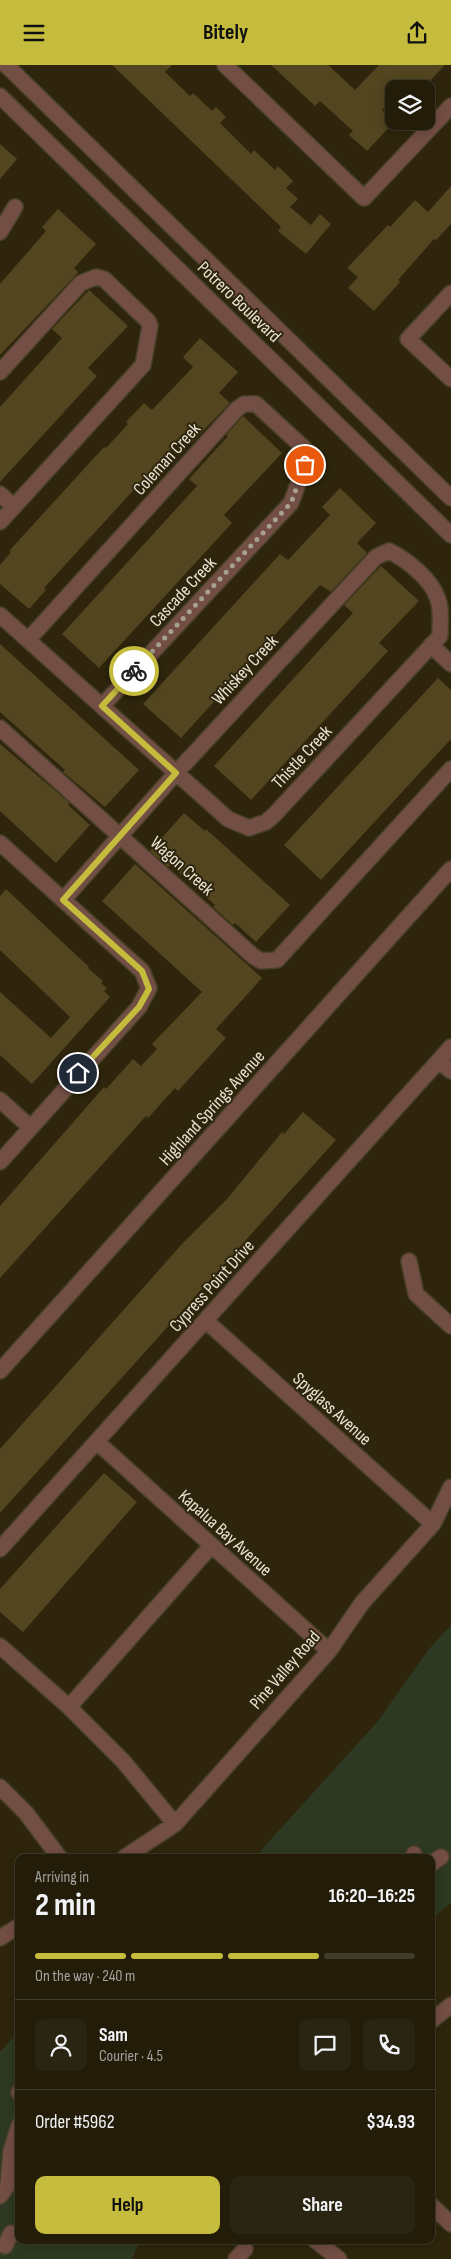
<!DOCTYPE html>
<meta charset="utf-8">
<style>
:root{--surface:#221c09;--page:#2a2512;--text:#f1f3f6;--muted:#a2a19c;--line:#3f3a2a;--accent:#c5bc3d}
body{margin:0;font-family:"Sofia Sans Condensed",sans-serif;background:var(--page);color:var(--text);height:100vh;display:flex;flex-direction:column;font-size:19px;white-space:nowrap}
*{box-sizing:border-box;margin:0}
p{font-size:16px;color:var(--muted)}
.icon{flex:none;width:28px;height:28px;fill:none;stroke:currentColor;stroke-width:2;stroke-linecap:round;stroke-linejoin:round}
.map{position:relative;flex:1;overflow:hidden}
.details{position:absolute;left:15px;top:1789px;width:420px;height:390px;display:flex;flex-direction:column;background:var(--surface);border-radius:10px;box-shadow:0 2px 12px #0003,0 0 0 1px var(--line)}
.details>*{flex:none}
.fabs{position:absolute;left:385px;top:15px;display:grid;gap:10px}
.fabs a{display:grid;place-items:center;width:50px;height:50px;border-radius:10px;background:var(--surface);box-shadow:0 2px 12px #0003,0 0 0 1px var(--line);font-size:25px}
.pin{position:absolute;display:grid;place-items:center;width:42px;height:42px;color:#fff;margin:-21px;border:2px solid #fff;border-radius:50%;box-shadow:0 1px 5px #0007}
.courier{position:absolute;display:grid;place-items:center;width:50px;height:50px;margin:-25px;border:4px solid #c5bc3d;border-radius:50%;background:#fff;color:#222;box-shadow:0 1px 6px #0007}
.head em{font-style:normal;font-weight:700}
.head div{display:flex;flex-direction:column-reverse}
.head{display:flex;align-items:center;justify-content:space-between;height:85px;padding:0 20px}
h1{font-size:32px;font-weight:700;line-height:38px}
.bar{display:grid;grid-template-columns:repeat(4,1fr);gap:8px 5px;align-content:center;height:60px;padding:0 20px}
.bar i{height:6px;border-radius:4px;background:var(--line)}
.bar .on{background:var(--accent)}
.bar p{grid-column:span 4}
.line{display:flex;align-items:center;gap:12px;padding:0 20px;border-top:1px solid var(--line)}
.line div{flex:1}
.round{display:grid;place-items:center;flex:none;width:52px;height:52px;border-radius:10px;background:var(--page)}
.primary-button{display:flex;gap:10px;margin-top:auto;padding:10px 20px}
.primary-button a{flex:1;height:58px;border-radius:10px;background:var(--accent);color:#111;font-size:20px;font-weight:700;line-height:58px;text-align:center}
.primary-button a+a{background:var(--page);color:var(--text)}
header{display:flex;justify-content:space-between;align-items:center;height:65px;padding:0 20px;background:var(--accent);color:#111;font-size:22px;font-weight:700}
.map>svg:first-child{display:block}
.green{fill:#2d3922}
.building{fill:#52451f}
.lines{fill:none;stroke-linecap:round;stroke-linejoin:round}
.minor-casing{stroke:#484028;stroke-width:18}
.minor{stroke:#734e44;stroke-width:15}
.done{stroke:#a8a18f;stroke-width:5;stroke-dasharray:0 9}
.route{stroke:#c5bc3d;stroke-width:6}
.labels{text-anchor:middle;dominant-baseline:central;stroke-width:4;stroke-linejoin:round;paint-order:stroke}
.street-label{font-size:18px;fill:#eae4d5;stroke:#2e250c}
</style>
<header><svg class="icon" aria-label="menu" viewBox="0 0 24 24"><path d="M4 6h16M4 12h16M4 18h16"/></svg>Bitely<svg class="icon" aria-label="share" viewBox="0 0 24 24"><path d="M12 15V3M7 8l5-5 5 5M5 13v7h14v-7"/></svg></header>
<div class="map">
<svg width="451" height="2194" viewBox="0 0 451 2194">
<rect width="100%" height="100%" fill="#2e250c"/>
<path class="green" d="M451,1560v278l-20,16v-62h-176l123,-136 51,-72z
M19,1966v209h121l-8,19h-132v-207z"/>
<path class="building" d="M112,0h60l-7,7 25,24 3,-3 19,18 4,-4 10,10 -6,6 31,31 3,-4 21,20 3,-4 15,15 -7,7 12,11 -8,8 21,18 9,-11 11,10 -25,30 -28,-23 3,-4z
M271,0h57l27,25 24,-25h66l-23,24h-28v9l-12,12 12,12 -27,29 -18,-16 4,-4 -33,-30 -5,5z
M0,79l17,15 -17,20z
M451,121v38l-15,16 -2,-1 -36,41 2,2 -26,29 -26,-23 10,-11 -11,-9 41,-43 2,2 25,-27 13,12z
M58,144l38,35 -22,24 4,4 -4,5 -74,78v-71l46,-53 -4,-4z
M89,225l39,36 -40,42 9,8 -97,106v-75l62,-69 -10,-9z
M200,273l38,34 -19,21 11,10 -39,40 -8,-7 -139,152 2,2 -17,19 -29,-25v-19l11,-13 -2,-1 95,-104 2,1 22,-24 -2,-2 18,-19 8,7 41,-43 -10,-10z
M243,351l39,37 -58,62 8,8 -133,145 -37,-34 135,-148 -8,-7 39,-43 -2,-1z
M340,423l36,35 -19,20 10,10 -36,39 -11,-7 -139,153 -38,-34 137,-150 8,6 42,-45 -8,-8z
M381,501l38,35 -40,42 9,8 -137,149 -37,-34 139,-153 -9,-8z
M0,579l139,126 -34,37 -42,-35 2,-2 -65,-58z
M438,613l13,12v49l-130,141 -37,-35z
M0,679l70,59 -2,2 22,20 -34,38 -56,-52z
M184,748l21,18 1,-2 84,76 -34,37 -21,-19 -2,2 -20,-18 2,-2 -44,-40 -3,2 -18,-16z
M135,799l127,114 -46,51 10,9 -48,53 -3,-3 -27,30 -2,-2 -146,162v-72l104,-119 2,2 27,-30 8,7 16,-17 -5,-5 50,-52 -100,-91z
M6,824l83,78 -1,1 15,13 -2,2 6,5 -3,3 6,6 -78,87 -32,-29v-63l51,46 19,-21 -70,-67v-54z
M303,1047l33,28 -336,373v-64l182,-205 45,-45 55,-67 2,2z
M104,1408l33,29 -114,130 -23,-20v-23z"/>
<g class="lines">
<defs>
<path id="minor" d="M6,0l445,433
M225,0l139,133 87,-92
M0,31l451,439
M0,167l15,-25
M451,228l-43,46 43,40
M0,307l81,-89 15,-6 8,2 44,42 2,5 -7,39 -143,157
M0,429l14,13
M0,550l228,204 21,9 17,-6 8,-7 166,-179c0,-12 2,-28 -3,-39 -6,-18 -31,-38 -48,-46l-13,6 -200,216 -113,127
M28,575l209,-231 7,-5h12l48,44 1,17 -14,38 -189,203
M431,580l20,19
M0,663l253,228 8,5 16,-1 174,-191
M0,778l142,128 7,17 -10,19 -139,155
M439,996l12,10
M0,1035l30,27
M409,1196l7,33 35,32
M206,1256l227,203
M0,1306l451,-502
M97,1377l232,209
M0,1484l451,-502
M0,1581l69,61 54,54 52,63
M69,1642l142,-161
M0,1722l26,26 33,44
M125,1792l50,-33 154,-173 33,-48 71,-79 18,-37
M413,1792l1,-3
M431,1799l10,-7
M0,1873l19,-12
M431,1956l20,-16
M19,2027v1
M0,2131l8,-11 3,-34 8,-26
M431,2140l20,19
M315,2175l24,19
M5,2181l6,-13
M236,2194l9,-10"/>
</defs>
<use href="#minor" class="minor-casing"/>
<use href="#minor" class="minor"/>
</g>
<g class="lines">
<path class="done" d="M134,606l157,-168 14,-38"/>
<path class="route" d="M78,1008l61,-66 10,-18 -7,-18 -79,-71 113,-127 -74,-67 32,-35"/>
</g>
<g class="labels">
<g class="street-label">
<text transform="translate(239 237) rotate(44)">Potrero Boulevard</text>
<text transform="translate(167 394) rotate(-48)">Coleman Creek</text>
<text transform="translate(183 527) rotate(-47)">Cascade Creek</text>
<text transform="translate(245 605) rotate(-47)">Whiskey Creek</text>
<text transform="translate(302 692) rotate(-47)">Thistle Creek</text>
<text transform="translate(182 801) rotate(42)">Wagon Creek</text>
<text transform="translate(212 1043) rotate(-48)">Highland Springs Avenue</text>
<text transform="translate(212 1221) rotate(-48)">Cypress Point Drive</text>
<text transform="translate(332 1344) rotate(42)">Spyglass Avenue</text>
<text transform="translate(225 1468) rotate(42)">Kapalua Bay Avenue</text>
<text transform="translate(285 1605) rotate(-49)">Pine Valley Road</text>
</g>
</g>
</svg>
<div class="fabs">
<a><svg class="icon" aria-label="layers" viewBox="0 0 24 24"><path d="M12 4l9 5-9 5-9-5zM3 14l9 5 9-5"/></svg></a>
</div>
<div class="pin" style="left:305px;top:400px;background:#ea580c"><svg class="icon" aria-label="bag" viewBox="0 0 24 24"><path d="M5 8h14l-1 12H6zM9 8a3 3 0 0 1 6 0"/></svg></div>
<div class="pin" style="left:78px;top:1008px;background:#1f2937"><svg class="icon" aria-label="home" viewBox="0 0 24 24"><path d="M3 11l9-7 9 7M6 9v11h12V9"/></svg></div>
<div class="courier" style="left:134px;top:606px"><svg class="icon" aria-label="bike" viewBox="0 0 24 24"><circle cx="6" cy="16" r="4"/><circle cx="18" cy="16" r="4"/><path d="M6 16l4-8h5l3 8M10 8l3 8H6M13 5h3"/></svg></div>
<section class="details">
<div class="head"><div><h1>2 min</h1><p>Arriving in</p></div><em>16:20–16:25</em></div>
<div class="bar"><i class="on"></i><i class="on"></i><i class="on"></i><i></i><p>On the way · 240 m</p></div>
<div class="line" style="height:90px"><a class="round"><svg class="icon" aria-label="person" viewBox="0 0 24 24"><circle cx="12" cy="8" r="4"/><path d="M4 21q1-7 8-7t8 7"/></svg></a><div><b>Sam</b><p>Courier · 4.5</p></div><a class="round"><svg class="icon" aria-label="chat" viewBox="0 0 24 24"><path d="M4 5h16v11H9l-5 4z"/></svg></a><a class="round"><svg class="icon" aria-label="phone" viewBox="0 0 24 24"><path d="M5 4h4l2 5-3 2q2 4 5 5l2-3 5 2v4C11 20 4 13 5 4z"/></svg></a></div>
<div class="line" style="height:65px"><div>Order #5962</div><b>$34.93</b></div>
<div class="primary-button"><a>Help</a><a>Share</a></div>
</section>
</div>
